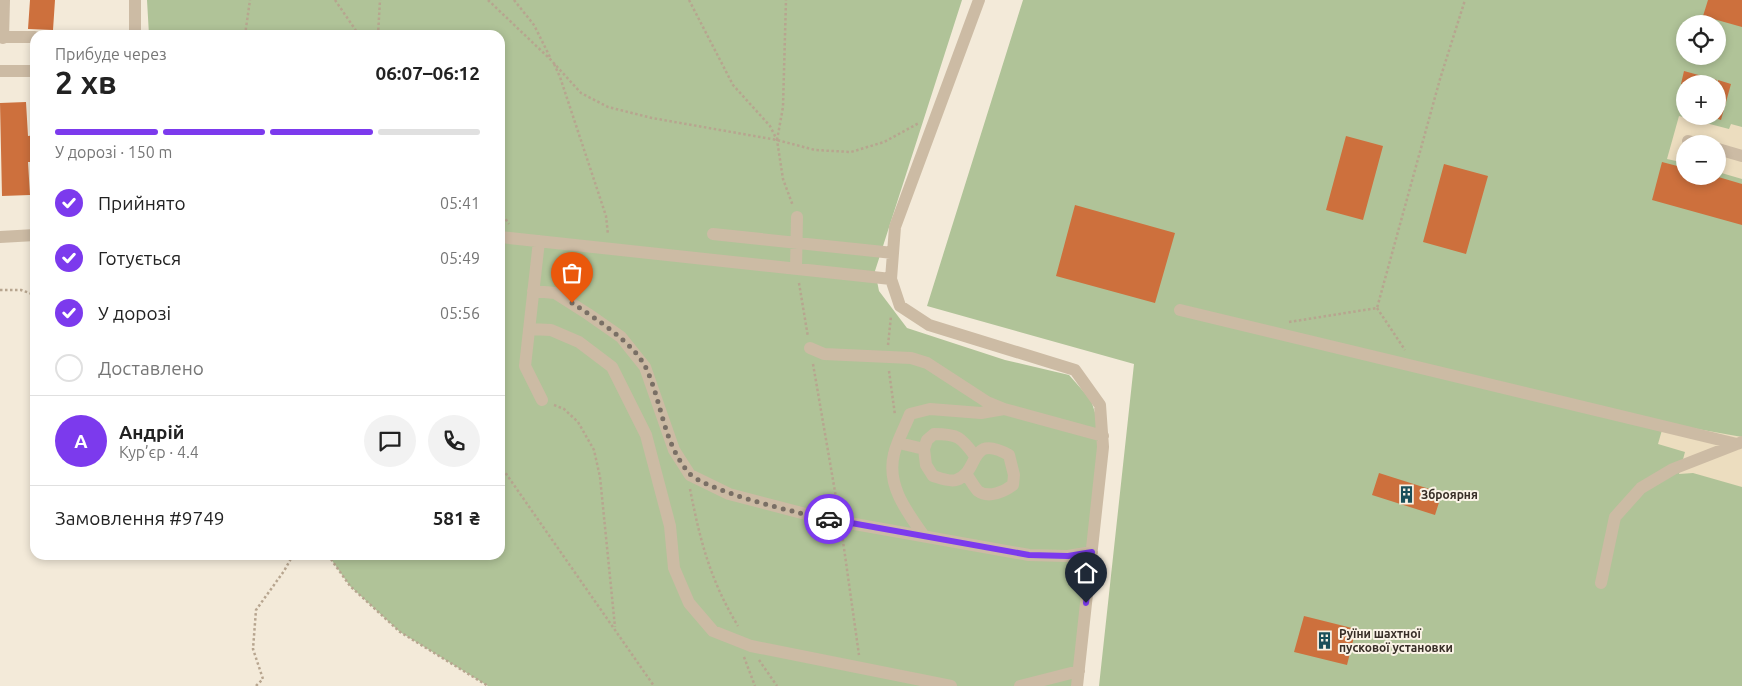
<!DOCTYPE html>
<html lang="uk">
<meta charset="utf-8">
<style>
:root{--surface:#fff;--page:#f2f2f2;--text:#222;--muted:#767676;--line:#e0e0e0;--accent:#7c3aed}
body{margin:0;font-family:Ubuntu,sans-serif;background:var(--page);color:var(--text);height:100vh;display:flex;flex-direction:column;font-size:19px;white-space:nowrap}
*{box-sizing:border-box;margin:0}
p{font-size:16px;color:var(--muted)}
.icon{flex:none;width:28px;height:28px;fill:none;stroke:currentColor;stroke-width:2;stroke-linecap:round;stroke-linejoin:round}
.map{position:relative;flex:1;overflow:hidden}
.panel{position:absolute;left:30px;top:30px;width:475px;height:530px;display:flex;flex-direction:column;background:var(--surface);border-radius:15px;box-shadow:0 2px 8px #0003}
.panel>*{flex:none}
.fabs{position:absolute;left:1676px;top:15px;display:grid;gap:10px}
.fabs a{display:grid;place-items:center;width:50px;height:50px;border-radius:50%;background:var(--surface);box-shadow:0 2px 8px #0003;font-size:25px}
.pin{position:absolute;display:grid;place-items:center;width:42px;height:42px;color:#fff;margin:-51px -21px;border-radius:50% 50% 50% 0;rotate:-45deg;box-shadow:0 0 5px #0007}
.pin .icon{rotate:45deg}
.courier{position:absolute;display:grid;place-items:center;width:50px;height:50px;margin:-25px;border:4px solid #7c3aed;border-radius:50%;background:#fff;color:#222;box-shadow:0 1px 6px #0007}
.summary em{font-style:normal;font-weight:700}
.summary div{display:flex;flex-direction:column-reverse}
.summary{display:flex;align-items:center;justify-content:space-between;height:85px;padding:0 25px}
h1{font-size:32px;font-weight:700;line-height:38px}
.bar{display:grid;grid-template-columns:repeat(4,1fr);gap:8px 5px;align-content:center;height:60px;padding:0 25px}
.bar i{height:6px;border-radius:4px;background:var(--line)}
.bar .active{background:var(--accent)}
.bar p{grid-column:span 4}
.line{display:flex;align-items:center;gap:12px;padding:0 25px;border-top:1px solid var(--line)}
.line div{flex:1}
.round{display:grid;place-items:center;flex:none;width:52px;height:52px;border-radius:26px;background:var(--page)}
ol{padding:0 25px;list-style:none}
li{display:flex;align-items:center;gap:15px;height:55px}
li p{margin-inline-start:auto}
li .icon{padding:5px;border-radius:50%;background:var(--accent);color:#fff;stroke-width:4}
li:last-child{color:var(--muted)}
li i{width:28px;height:28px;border:2px solid var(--line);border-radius:50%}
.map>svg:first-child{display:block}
.green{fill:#b0c398;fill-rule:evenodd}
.plaza{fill:#ecddbf}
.building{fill:#cd703d}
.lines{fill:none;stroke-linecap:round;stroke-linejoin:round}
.path{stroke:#b7a58f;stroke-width:2.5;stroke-dasharray:2.5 2.5;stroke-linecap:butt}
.minor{stroke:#ccbba4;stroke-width:12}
.done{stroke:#796f65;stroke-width:5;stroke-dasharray:0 9}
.route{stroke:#7c3aed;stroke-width:6}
.labels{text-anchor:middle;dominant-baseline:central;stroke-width:4;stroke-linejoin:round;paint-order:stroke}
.poi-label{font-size:12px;font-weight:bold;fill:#372d26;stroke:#faf3e6;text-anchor:start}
</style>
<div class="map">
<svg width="1742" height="686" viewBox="0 0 1742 686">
<rect width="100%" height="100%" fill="#f3ead9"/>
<path class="green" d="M147,0h815l-87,271 4,20 28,37 98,32 64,15 22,25 6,19 2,36 -27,231h-584l-88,-54 -50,-46 -22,-31h172v-520h-351z
M1023,0h719v686h-643l35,-322 -207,-58zM1685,24h33v32h-33zM1685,84h33v32h-33zM1685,144h33v32h-33z"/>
<path class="plaza" d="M1679,116l50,13 2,-5 11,3v52l-24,-7v-28h-33v19l-18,-4z
M1664,423l78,14v50l-49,-14 -14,1 6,-22 -27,-8z"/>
<path class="building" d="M30,0h25l-2,30 -25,-1z
M1708,0h34v27l-39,-11z
M1684,71l33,9 -1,4h-35z
M1718,80l13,4 -10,36 -3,-1z
M26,102l2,34 7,-1v27h-7l2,33 -28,1 -2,-93z
M1346,136l37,10 -20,74 -37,-10z
M1662,162l23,6v8h30l27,8v41l-90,-25z
M1444,164l44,12 -22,78 -43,-12z
M1075,205l100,28 -20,70 -99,-27z
M1379,473l63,20 -7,22 -63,-20z
M1304,616l52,13 -9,36 -53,-13z"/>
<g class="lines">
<path class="path" d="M335,0l24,35
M488,0l63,60 30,33 27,14 44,11 125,22 38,10 36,2 33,-10 35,-19
M514,0l20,25 16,32
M689,0l44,85 37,41 7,14 6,39 10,27
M245,35l5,-35
M378,35l2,-35
M554,64l6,13 46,139 2,19
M777,140l6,-33 3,-107
M500,211l9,13
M799,283l9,54
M0,290h21l14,5
M1377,308l28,42
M1289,322l88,-14 63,-229 25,-79
M888,345l3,-29
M813,364l25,145
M889,371l6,44
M554,405l10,4 14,13 16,28 6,27 15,150
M500,465l154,221
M690,489c10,51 20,91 48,137
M842,534l17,121
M328,555l22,31 50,46 88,54
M744,657l11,29
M759,660l18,26
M256,686l7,-7 -10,-30 3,-39 28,-39 9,-16"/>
<path class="minor" d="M979,0l-84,227 -4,52 9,27 29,19 146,45 25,35 3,42 -26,239
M135,35v-35
M0,37h35
M3,38l1,-38
M0,71h35
M1688,141l11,3
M1718,149l24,7
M713,234l180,19
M0,237l35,-2
M500,237l391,42
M539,241l-14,125 17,34
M796,269l1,-52
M533,291l22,2 33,21 33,23 24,30 29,83 16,25 39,19 92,24 208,37 39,1 24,-4
M1180,310l557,134 5,-2
M529,329l22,1 28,12 33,25 34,68 24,91 4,42 15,35 24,28 38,15 200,40
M810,348l14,6 87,4 16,5 60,39 17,7
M899,443l25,6 3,-9 7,-6c24,0 27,3 41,22
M924,449l2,16 7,11c7,2 16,6 23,4 24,-7 12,-48 53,-25l5,20 -1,10c-8,6 -24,14 -35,6 -4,-4 -8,-12 -12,-17
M924,536c-17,-24 -38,-51 -30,-82 3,-13 11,-27 16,-40l20,-5 51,4 23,-4 99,27
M1601,583l14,-66 26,-29 32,-19 64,-25
M1020,686l59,-15"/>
</g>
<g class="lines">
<path class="done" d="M572,303c23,15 62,40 74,65 16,34 17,75 43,105 16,18 114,42 140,46"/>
<path class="route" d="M829,519l200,36 39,1 24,-4 -6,51"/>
</g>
<defs>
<symbol id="building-bare" viewBox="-9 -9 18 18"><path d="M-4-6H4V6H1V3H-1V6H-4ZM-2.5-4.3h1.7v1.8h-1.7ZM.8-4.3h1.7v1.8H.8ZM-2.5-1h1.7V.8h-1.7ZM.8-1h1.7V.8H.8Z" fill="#1a4f5a" stroke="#faf3e6" stroke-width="2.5" paint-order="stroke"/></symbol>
</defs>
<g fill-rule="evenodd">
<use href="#building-bare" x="1394" y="482" width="25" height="25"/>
<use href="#building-bare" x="1312" y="628" width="25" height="25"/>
</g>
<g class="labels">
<g class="poi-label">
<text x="1421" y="494">Зброярня</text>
<text x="1339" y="633">Руїни шахтної<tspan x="1339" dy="14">пускової установки</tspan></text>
</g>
</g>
</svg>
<div class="fabs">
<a><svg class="icon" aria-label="locate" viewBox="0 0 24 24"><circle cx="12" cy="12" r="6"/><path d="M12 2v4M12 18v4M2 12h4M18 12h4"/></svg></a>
<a>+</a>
<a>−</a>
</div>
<div class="pin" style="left:572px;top:303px;background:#ea580c"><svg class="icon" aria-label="bag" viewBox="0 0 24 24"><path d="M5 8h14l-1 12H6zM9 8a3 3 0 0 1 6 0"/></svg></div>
<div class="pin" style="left:1086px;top:603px;background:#1f2937"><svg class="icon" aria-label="home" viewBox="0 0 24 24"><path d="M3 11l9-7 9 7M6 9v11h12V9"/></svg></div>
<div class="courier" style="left:829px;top:519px"><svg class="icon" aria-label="car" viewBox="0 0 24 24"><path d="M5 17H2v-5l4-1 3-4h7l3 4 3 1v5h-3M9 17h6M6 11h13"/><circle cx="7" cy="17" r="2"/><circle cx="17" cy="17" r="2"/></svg></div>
<section class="panel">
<div class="summary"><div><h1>2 хв</h1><p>Прибуде через</p></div><em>06:07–06:12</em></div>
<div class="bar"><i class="active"></i><i class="active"></i><i class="active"></i><i></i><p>У дорозі · 150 m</p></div>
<ol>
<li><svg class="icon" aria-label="check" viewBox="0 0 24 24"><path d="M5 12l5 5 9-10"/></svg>Прийнято<p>05:41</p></li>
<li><svg class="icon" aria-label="check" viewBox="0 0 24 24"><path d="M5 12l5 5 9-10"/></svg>Готується<p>05:49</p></li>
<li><svg class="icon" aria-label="check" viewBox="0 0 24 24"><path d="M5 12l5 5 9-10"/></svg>У дорозі<p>05:56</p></li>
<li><i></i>Доставлено</li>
</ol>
<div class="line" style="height:90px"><b class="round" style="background:var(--accent);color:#fff">А</b><div><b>Андрій</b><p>Кур’єр · 4.4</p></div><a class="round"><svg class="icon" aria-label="chat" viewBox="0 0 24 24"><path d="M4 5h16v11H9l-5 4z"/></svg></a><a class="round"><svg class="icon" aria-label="phone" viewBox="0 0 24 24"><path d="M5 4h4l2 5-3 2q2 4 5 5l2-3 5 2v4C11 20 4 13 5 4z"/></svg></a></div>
<div class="line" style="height:65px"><div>Замовлення #9749</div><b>581 ₴</b></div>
</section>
</div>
